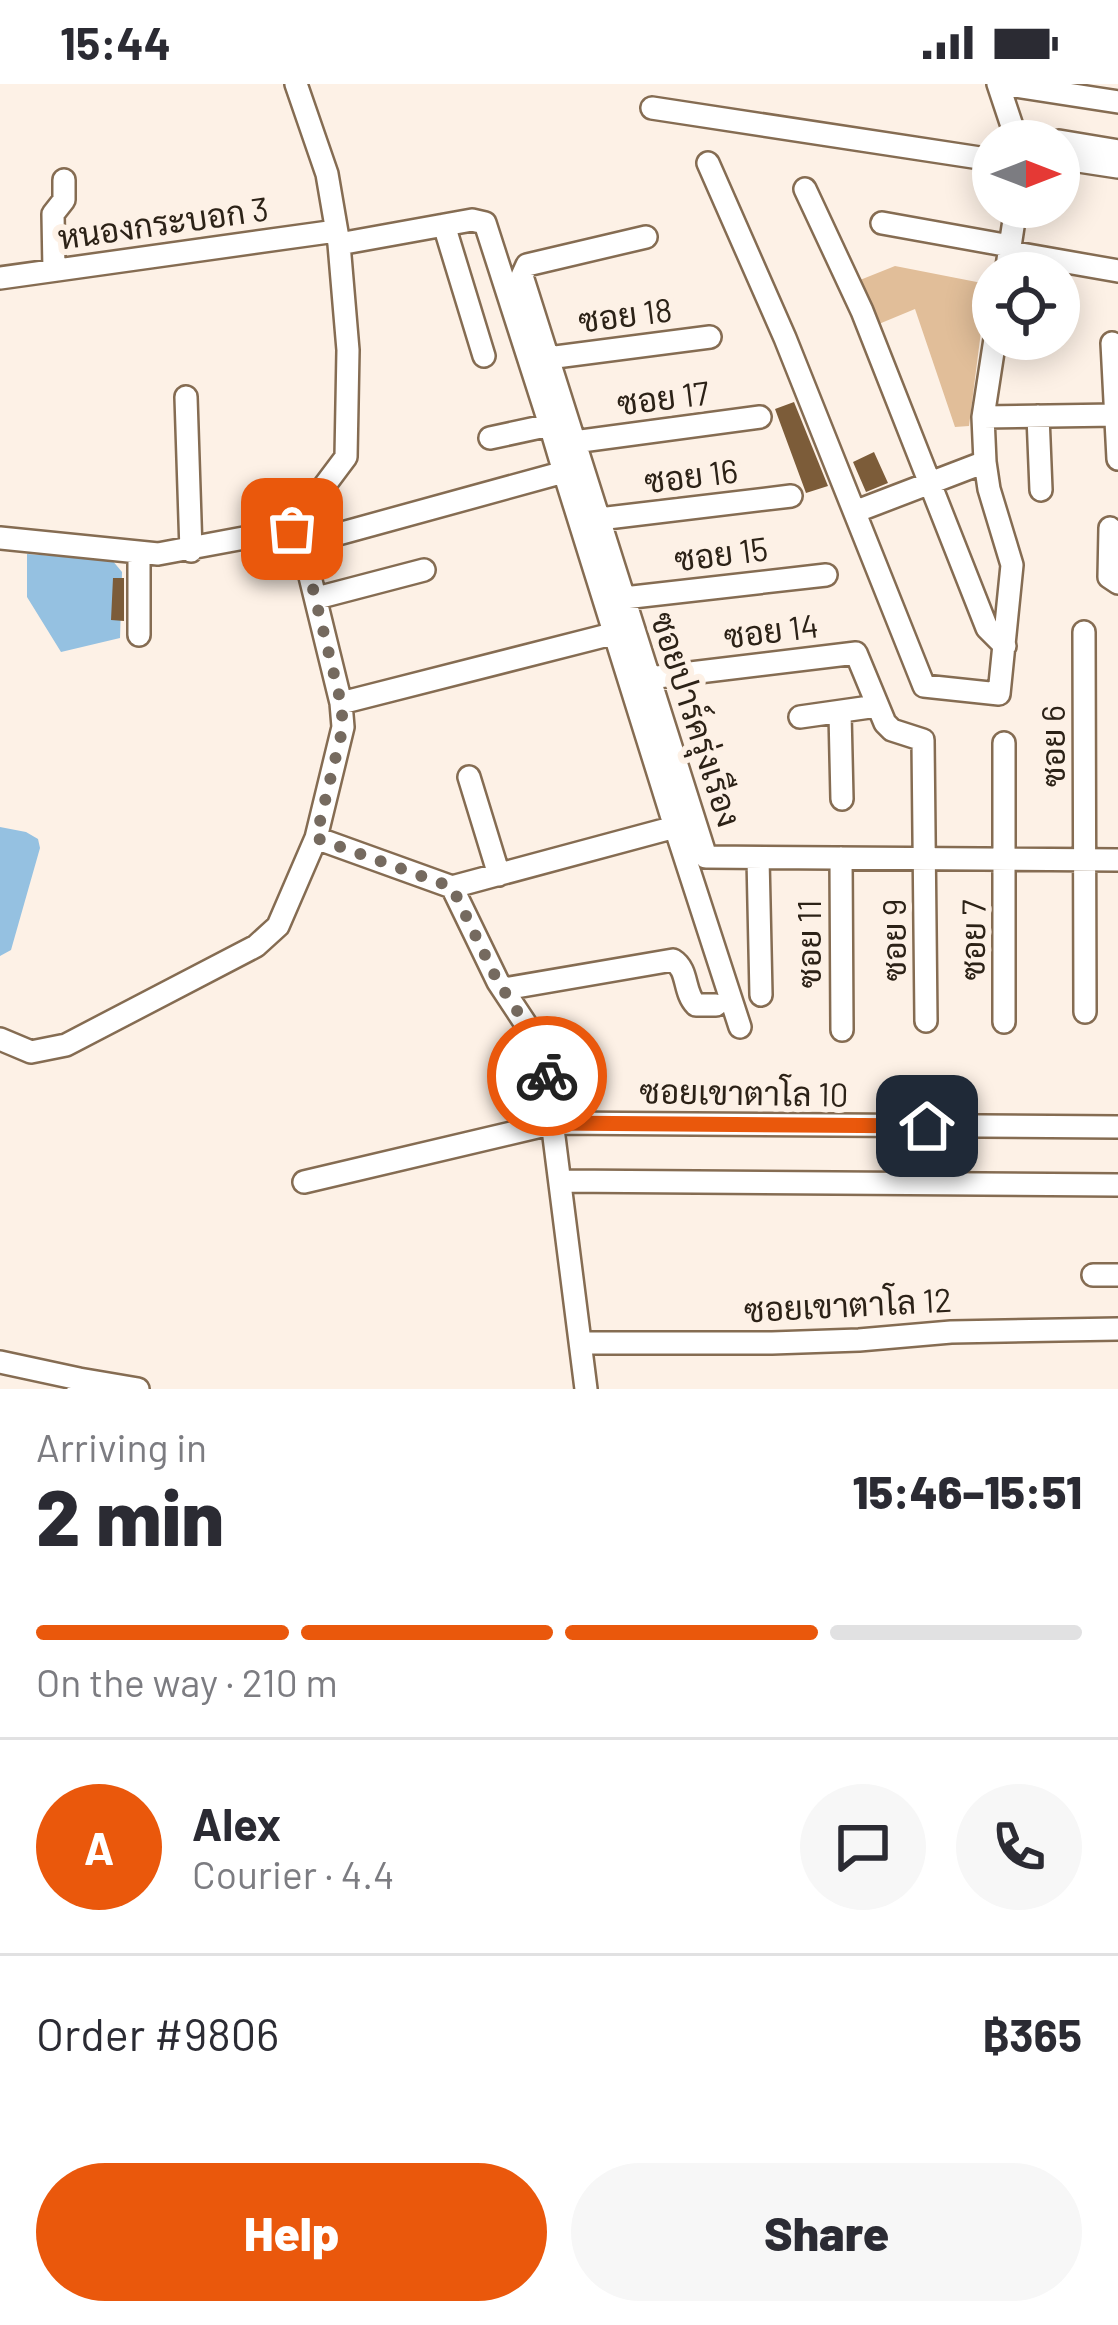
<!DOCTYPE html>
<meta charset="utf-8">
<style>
:root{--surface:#fff;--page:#f7f7f7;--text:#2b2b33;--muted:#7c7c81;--line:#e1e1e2;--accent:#ea580c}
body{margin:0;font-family:Barlow,Sarabun,sans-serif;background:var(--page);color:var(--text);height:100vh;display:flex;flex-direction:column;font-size:45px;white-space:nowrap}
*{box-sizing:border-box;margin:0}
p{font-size:39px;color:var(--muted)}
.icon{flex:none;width:66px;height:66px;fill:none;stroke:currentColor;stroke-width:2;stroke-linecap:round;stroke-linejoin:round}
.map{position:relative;height:1305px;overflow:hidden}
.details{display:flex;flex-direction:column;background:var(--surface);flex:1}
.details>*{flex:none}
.needle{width:78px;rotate:90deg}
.tools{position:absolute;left:972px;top:36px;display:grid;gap:24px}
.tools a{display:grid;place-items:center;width:108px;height:108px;border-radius:50%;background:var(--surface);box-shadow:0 6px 30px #0003;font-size:60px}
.pin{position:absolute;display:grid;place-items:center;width:102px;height:102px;color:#fff;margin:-51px;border-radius:24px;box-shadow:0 6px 18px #0006}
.courier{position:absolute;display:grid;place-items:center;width:120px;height:120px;margin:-60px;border:9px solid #ea580c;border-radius:50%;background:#fff;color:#222;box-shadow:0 3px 15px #0007}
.overview em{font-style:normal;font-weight:800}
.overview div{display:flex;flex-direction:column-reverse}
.overview{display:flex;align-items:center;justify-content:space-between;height:204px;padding:0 36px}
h1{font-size:78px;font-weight:800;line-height:90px}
.bar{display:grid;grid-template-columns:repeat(4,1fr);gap:18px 12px;align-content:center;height:144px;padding:0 36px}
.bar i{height:15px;border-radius:9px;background:var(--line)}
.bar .on{background:var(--accent)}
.bar p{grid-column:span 4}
.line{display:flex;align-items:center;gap:30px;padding:0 36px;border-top:3px solid var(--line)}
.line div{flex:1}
.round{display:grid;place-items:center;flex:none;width:126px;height:126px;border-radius:63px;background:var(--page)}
.primary-button{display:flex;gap:24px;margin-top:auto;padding:24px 36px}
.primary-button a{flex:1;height:138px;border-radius:72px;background:var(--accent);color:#fff;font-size:48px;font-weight:800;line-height:138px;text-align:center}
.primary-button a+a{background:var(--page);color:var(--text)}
.status{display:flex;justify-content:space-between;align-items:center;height:84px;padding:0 60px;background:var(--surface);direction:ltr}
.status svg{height:33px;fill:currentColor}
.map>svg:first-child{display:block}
.green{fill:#e1be99}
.water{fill:#95c1e1}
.building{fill:#7c5c39}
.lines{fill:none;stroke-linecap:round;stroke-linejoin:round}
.minor-casing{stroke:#856c52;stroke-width:26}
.minor{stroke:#fff;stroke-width:21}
.done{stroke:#756a5f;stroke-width:12;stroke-dasharray:0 21.6}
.route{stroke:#ea580c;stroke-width:15}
.labels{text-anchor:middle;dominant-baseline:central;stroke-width:12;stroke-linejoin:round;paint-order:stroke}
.street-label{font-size:33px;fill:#2c2217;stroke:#fdf1e6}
</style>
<div class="status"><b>15:44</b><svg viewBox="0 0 49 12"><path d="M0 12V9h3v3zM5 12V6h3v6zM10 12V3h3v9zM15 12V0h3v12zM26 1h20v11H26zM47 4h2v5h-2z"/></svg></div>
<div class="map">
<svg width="1118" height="1305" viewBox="0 0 1118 1305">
<rect width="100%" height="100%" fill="#fdf1e6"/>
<path class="green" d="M895,182l92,18 -18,142 -14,1 -40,-118 -41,17 -19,-44z"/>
<path class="water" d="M27,470l85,6 10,12 -2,66 -59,14 -34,-55z
M0,743l26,5 12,7 2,9 -29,102 -11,6z"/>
<path class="building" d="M794,318l34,84 -22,7 -31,-84z
M874,368l14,31 -22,9 -13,-30z
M113,494h11v43l-13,-1z"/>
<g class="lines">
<defs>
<path id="minor" d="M998,0l19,57
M1003,0l115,18
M652,24l341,52
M1059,57l59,10
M1059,74l59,9
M708,79l77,175 139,348 75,8 13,-129 -23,-76 -4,-27 -2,-45 12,-78
M805,105l57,122 125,317 18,18
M882,139l128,23
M444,141l40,131
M646,153l-119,28 -5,11 184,581 412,3
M339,160l133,-24 13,3 65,202 -60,13
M1010,168l108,19
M54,186l-1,-56 11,-14v-20
M1006,189l10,-66
M0,194l336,-47
M1112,259l6,116
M548,274l162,-21
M186,313l5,154
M1038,332l3,74
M983,333l133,-2
M574,358l186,-25
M564,388l111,355
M857,427l128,-49
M599,435l192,-23
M1110,444l-1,49 9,6
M292,445l10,15 39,159 2,24 -27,111 136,49 46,95 45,68 43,339
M292,445l54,-72 2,-107 -9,-106 -12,-70 -31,-90
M0,454l158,16 134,-25
M302,460l262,-72 -14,-47
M317,514l107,-28
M624,514l202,-23
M1084,548l1,380
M139,551v-83
M649,594l207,-25 29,70 7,7 31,10 3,281
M341,619l271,-69
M840,629l2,86
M800,633l77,-11
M469,693l30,98
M758,774l3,137
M841,774l1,172
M452,803l223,-60 65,200
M504,905l169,-29c16,10 10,32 23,45h20
M1004,938v-279
M0,955l31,13 35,-7 190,-99 22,-20 38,-88
M560,1097l558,4
M304,1098l250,-59 564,4
M1093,1191h25
M581,1259h191l87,-3 92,-8 167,-3
M0,1278l79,17 -1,10
M79,1295l59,10"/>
</defs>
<use href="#minor" class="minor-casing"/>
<use href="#minor" class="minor"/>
</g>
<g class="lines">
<path class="done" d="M292,445l10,15 39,159 2,24 -27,111 136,49 46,95 45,68 4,26"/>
<path class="route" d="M547,992l7,47 373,3"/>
</g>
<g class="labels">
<g class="street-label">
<text transform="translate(163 138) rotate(-8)">หนองกระบอก 3</text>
<text transform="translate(625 230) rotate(-7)">ซอย 18</text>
<text transform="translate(663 313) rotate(-7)">ซอย 17</text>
<text transform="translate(691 391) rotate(-7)">ซอย 16</text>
<text transform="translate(721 469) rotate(-7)">ซอย 15</text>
<text transform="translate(771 546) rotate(-7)">ซอย 14</text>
<text transform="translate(697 635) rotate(72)">ซอยปาร์ครุ่งเรือง</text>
<text transform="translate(1052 662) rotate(-90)">ซอย 6</text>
<text transform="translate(893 856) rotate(-90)">ซอย 9</text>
<text transform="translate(972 856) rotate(-89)">ซอย 7</text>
<text transform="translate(808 860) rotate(-90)">ซอย 11</text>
<text transform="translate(744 1008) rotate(1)">ซอยเขาตาโล 10</text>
<text transform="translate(848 1220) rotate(-3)">ซอยเขาตาโล 12</text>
</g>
</g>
</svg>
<div class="tools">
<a><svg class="needle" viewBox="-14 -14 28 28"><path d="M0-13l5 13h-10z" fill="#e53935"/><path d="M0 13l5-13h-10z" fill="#7c7c81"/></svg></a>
<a><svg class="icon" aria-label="locate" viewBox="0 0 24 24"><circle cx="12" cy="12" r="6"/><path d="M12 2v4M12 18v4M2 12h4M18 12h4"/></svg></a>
</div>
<div class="pin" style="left:292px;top:445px;background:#ea580c"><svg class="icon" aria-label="bag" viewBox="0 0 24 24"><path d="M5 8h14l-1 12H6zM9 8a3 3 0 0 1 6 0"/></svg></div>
<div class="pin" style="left:927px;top:1042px;background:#1f2937"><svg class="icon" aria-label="home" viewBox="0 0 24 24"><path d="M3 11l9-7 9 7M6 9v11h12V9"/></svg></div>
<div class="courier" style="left:547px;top:992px"><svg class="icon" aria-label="bike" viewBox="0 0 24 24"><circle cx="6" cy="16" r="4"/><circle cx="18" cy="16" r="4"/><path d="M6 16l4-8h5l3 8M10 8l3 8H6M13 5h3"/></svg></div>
</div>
<section class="details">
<div class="overview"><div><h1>2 min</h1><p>Arriving in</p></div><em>15:46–15:51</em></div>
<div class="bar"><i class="on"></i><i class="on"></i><i class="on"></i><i></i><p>On the way · 210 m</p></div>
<div class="line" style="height:216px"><b class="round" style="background:var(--accent);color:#fff">A</b><div><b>Alex</b><p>Courier · 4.4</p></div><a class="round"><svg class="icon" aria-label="chat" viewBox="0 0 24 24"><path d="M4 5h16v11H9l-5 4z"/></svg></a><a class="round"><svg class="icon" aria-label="phone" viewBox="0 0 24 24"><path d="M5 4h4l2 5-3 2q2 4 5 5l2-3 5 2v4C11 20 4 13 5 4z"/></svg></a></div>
<div class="line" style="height:156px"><div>Order #9806</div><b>฿365</b></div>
<div class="primary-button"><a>Help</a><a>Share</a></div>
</section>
